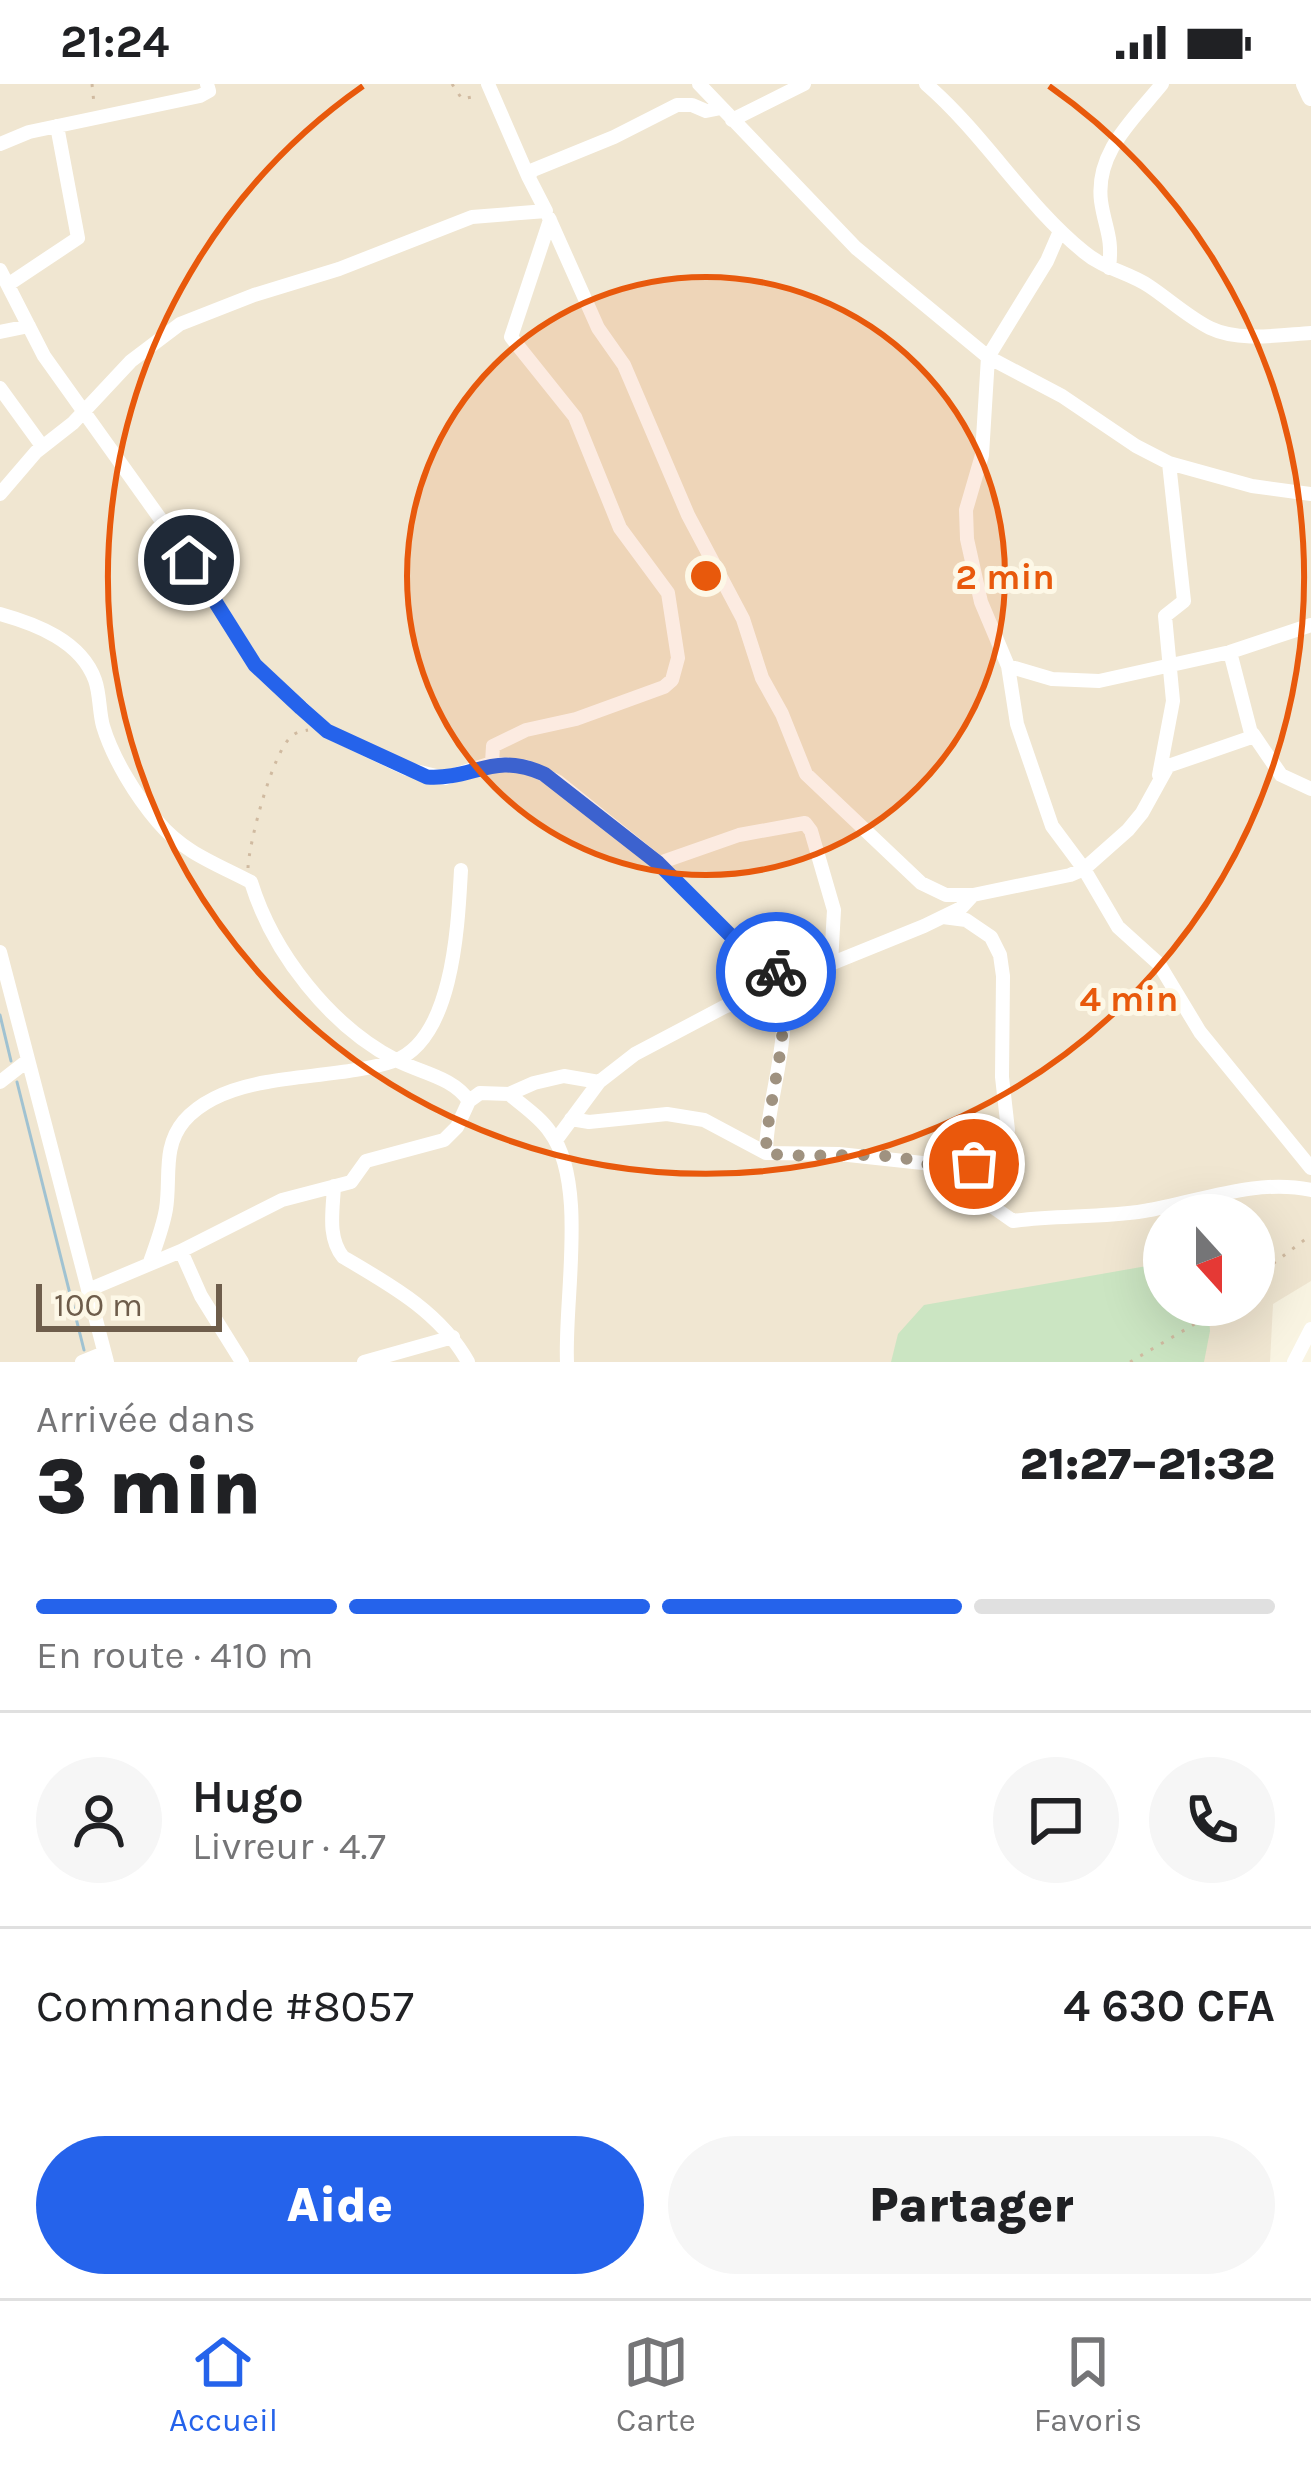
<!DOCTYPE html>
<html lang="fr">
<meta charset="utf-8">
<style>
:root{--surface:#fff;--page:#f6f6f6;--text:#202124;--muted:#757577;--line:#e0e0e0;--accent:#2563eb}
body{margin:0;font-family:Karla,sans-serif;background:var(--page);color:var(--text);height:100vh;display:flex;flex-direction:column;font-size:45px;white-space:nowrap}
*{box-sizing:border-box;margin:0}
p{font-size:39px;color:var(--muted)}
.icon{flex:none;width:66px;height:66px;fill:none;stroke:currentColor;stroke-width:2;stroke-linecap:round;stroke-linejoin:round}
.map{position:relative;height:1278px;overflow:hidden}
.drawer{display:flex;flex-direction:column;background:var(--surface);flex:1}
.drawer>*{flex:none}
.needle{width:78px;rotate:159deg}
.fabs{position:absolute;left:1143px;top:1110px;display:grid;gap:24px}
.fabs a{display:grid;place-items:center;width:132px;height:132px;border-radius:50%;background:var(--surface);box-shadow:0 12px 48px #0002;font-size:60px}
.scale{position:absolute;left:36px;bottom:30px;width:186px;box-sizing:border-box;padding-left:12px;border:6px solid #6e5d4b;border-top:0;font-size:33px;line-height:42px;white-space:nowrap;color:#6e5d4b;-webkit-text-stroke:9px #fdf8e7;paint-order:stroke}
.pin{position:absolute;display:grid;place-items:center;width:102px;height:102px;color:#fff;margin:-51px;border:6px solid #fff;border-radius:50%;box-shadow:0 3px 12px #0007}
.courier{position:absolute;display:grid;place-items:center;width:120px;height:120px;margin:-60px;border:9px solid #2563eb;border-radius:50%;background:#fff;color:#222;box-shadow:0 3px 15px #0007}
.overview em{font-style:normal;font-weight:800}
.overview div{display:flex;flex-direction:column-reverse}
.overview{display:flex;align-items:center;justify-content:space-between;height:204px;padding:0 36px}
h1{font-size:78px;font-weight:800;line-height:90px}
.bar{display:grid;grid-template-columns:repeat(4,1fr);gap:18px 12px;align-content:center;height:144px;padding:0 36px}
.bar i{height:15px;border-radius:9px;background:var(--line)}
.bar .on{background:var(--accent)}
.bar p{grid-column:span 4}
.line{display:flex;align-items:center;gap:30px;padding:0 36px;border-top:3px solid var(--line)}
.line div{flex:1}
.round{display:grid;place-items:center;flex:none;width:126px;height:126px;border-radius:63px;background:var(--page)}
.primary-button{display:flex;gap:24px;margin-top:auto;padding:24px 36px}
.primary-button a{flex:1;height:138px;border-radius:72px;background:var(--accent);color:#fff;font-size:48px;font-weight:800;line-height:138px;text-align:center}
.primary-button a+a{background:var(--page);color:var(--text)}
.status{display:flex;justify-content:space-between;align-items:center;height:84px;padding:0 60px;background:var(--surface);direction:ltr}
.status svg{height:33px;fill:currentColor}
.tab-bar{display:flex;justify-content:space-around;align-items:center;height:168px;border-top:3px solid var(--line);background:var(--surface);font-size:33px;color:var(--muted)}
.tab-bar a{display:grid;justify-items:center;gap:6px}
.tab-bar .on{color:var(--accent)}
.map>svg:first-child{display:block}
.residential{fill:#f0e6d1;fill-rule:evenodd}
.green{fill:#cbe5c2}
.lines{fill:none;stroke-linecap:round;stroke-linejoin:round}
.stream{stroke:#a0c2d1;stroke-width:3}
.path{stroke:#d0baa0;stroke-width:3;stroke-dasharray:3 9;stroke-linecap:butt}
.minor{stroke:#fff;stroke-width:14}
.tertiary{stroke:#fff;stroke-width:18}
.done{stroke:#9f9280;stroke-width:12;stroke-dasharray:0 21.6}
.route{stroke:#2563eb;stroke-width:15}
.ring{fill:none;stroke:#e8590c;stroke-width:6}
.centre{fill:#e8590c;stroke:#fdf8e7;stroke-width:6}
.ring-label{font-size:36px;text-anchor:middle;font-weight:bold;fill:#e8590c;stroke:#fdf8e7;stroke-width:10;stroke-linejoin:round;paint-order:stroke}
</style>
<div class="status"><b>21:24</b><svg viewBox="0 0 49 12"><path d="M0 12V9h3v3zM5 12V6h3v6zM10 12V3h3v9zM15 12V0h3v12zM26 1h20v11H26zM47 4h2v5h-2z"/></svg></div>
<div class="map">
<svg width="1311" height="1278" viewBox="0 0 1311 1278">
<rect width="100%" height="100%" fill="#f9f4e2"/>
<path class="residential" d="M0,0h1311v1197l-38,23 -3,58h-1270zM1164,1131h90v90h-90z"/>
<path class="green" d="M1164,1179v42h44l2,26 -6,31h-313l7,-28 26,-29z"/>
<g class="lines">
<path class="stream" d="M0,931l11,46
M17,998l67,268"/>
<path class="path" d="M92,0l2,20
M452,0l10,15 15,-3
M248,784c1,-26 24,-113 42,-130 7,-7 9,-6 18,-8
M1254,1194l57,-43
M1130,1278l97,-57"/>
<path class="minor" d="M488,0l40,92
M699,0l157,164 132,109 74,39 74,50 33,17 83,23 59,8
M926,0c59,51 98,119 158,168 20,17 44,20 65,34 21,14 39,31 61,42 29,14 70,7 101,5
M732,36l72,-36
M0,60l29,-12 171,-36 9,-5 -2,-7
M549,134l49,110 26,37 64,150 55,104 19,59 20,36 24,60 115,109 25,12h27
M1060,147l-13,30 -59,96 -6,98 -16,55 1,29 14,63 27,64 9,58 35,102 32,43 34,58 41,37 41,68 111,136
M1109,184c4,-32 -4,-39 -8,-67 -6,-49 33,-82 61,-117
M0,186l44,86 145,203 66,106 72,66 80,38 38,9 47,-15 1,-17 33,-16 50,-11 88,-32 8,-7 6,-22 -10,-65 -48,-65 -45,-111 -64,-80 39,-117
M9,200l69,-46 -21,-112
M0,248l29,-6
M0,304l42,58
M0,410l36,-42 37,-29 58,-62 49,-37 74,-29 85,-26 133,-52 74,-6 -18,-35 5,-6 81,-33 63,-32h15l14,6 15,-3
M0,530c36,10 81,27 95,66 5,14 4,31 8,46 10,33 33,70 55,96 26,31 59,42 93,60 22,71 79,144 145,178 25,13 57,17 73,41
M1008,582l44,13 47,2 131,-29
M1253,650l28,41 30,14
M492,679l35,4 30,14 102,82 76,78 41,31c22,52 -10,126 -10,181
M1159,691l14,-74 -8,-85 19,-15 -15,-138
M659,779l80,-28 66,-12 6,8 23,79 -3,53
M943,833l23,3 25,17 9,18 3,21 -1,101 6,53 -8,13 -26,21 -11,21
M0,868l107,410
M0,998l27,-21
M509,1010c14,12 31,23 41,38 38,51 14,168 17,230
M571,1035l18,3 78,-8 37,6 62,33 73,1 93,10 81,57c44,-6 87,-3 131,-10 54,-9 112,-33 167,-21
M556,1056l43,-58
M334,1102c-1,24 -7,51 9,71 48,28 98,56 125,105
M181,1167l20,45 41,66
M150,1178c6,-17 13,-35 16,-53 5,-31 -4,-62 18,-88 20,-23 54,-34 83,-39 37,-7 93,-9 127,-21 60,-22 64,-138 67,-191
M88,1206l93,-39 101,-51 69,-18 15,-21 78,-21 13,-13 12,-26 11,-8 29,1 25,-11 30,-7 35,6 36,-28 89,-47 200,-81 37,-18 12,-13 97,-20 14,-6 44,-39 14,-17 26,-47 84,-29 -22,-85 81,-27
M82,1278l22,-9
M364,1278l89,-25
M1294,1278l17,-33"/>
<path class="tertiary" d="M1305,0l6,13"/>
</g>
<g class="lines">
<path class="done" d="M776,888c21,47 -10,129 -10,181 63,10 145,-15 197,32l11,-21"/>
<path class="route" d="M189,476l66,105 46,43 26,23 100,46c47,3 66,-26 117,-3l114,89 77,77 41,32"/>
</g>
<circle cx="706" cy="492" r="299" fill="#e8590c" fill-opacity=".12"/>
<g class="ring">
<circle cx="706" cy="492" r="299"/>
<path d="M1049 2A598 598 0 1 1 363 2"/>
</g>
<circle cx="706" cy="492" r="18" class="centre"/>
<g class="ring-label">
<text x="1005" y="505">2 min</text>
<text x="1129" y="927">4 min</text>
</g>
</svg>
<div class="fabs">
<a><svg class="needle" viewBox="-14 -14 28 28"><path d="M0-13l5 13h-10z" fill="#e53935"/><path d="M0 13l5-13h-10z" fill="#757577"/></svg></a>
</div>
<div class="scale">100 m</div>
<div class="pin" style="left:974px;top:1080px;background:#ea580c"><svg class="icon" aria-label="bag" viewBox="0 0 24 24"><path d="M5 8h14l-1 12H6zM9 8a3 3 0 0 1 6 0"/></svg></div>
<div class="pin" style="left:189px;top:476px;background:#1f2937"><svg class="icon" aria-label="home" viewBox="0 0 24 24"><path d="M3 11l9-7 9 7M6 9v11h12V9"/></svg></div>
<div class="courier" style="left:776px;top:888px"><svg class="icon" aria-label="bike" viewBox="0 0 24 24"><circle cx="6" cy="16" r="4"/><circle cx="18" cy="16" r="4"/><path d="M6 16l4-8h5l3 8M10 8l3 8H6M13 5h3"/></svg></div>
</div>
<section class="drawer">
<div class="overview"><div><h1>3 min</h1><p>Arrivée dans</p></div><em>21:27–21:32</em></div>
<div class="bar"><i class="on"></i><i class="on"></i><i class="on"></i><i></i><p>En route · 410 m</p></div>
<div class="line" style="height:216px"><a class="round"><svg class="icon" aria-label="person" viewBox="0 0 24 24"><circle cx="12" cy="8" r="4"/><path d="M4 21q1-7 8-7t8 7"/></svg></a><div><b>Hugo</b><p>Livreur · 4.7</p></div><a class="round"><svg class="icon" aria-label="chat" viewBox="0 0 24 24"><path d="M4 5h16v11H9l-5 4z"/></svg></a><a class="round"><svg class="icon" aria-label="phone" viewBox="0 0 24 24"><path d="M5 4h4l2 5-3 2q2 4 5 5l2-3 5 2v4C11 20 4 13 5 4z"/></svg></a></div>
<div class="line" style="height:156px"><div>Commande #8057</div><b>4 630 CFA</b></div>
<div class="primary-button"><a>Aide</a><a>Partager</a></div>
</section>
<nav class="tab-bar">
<a class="on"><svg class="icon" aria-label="home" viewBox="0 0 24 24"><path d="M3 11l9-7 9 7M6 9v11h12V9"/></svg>Accueil</a>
<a><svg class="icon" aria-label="map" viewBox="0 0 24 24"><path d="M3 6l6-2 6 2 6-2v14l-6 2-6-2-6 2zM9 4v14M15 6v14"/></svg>Carte</a>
<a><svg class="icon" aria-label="saved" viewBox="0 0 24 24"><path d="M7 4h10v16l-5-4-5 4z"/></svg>Favoris</a>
</nav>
